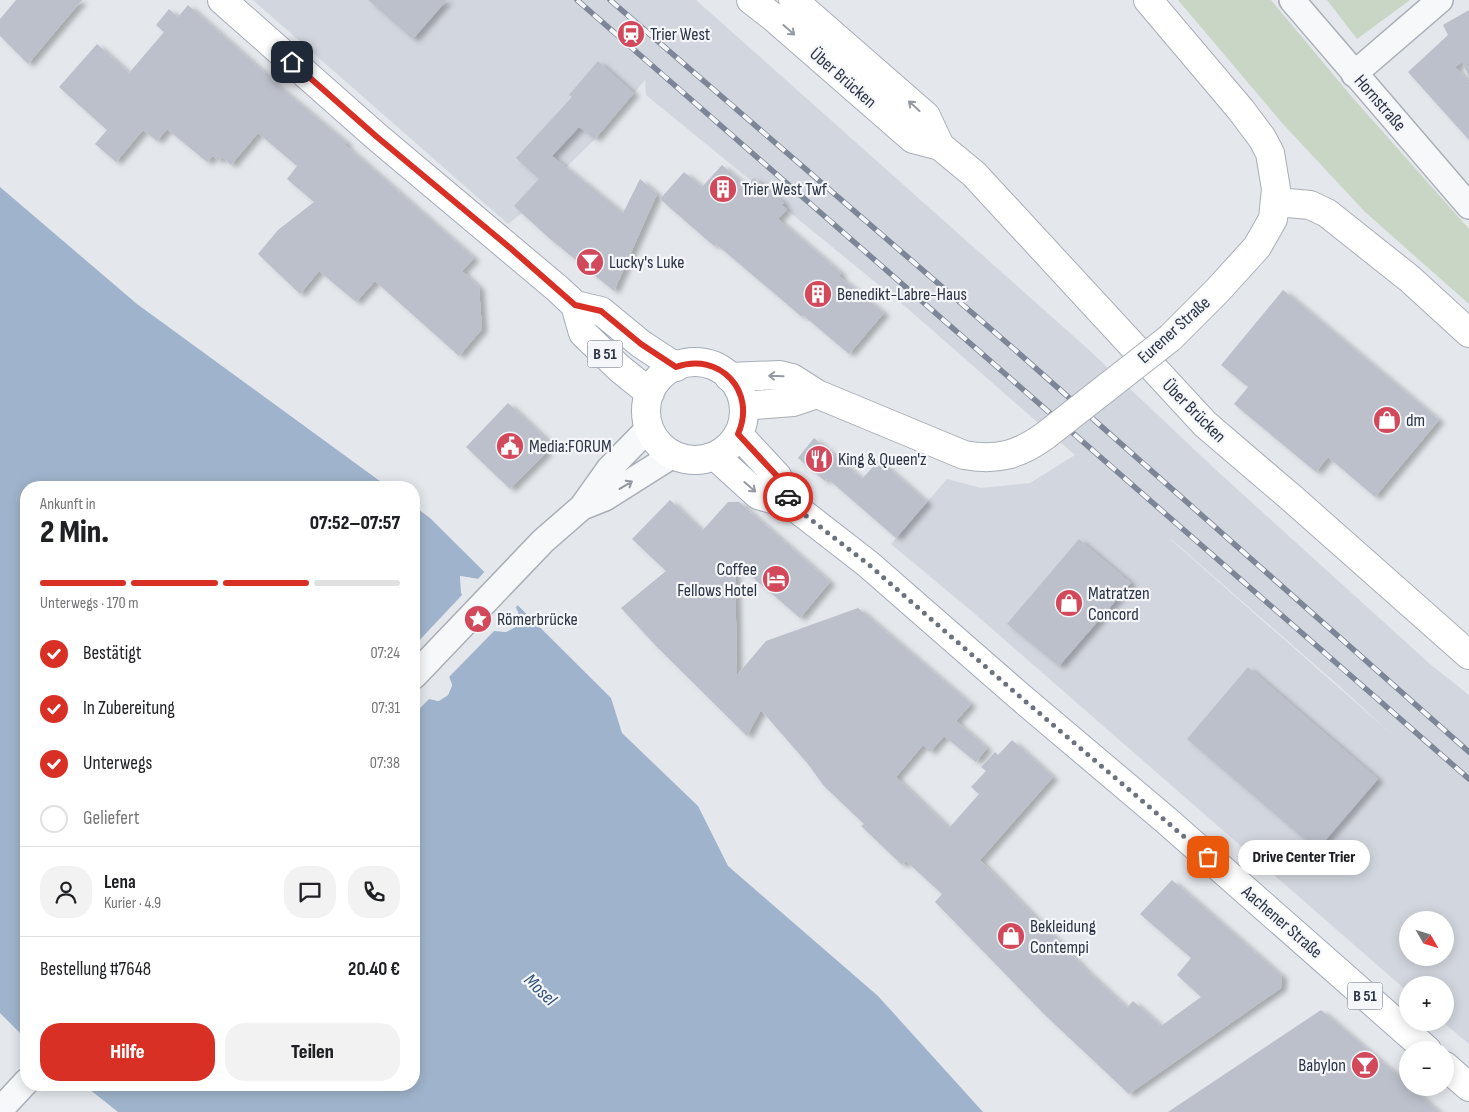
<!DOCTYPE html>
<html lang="de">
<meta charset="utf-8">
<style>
:root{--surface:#fff;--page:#f2f2f2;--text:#202124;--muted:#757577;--line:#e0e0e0;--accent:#d93025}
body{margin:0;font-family:"Sofia Sans Condensed",sans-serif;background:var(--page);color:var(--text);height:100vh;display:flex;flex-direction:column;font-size:19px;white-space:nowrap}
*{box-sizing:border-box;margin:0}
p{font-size:16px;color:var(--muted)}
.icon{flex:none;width:28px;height:28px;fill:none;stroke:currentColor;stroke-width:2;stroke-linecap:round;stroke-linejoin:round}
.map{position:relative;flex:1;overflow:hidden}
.side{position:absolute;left:20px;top:481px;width:400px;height:610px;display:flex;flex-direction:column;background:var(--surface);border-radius:20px;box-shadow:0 2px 12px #0003}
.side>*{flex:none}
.needle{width:32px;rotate:129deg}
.tools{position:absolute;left:1399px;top:911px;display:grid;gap:10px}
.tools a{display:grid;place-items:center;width:55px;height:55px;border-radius:50%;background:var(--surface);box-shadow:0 2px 12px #0003;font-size:25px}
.pin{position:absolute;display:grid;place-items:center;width:42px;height:42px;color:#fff;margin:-21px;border-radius:10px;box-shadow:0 2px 8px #0006}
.courier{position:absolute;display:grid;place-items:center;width:50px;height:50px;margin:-25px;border:4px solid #d93025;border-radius:50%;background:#fff;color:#222;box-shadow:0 1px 6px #0007}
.bubble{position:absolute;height:35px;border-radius:18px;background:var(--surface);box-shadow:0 2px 12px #0003;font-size:16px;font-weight:800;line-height:35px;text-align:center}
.head em{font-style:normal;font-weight:800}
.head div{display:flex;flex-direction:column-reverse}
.head{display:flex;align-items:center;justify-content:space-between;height:85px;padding:0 20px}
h1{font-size:32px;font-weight:800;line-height:38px}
.bar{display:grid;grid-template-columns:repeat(4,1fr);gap:8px 5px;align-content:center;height:60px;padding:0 20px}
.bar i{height:6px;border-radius:4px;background:var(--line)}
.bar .current{background:var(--accent)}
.bar p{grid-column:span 4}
.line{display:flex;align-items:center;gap:12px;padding:0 20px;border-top:1px solid var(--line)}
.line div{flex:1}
.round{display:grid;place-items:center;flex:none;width:52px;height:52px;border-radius:20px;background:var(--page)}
ol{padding:0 20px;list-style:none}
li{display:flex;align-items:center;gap:15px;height:55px}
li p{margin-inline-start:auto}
li .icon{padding:5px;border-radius:50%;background:var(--accent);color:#fff;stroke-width:4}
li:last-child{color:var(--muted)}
li i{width:28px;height:28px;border:2px solid var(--line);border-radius:50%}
.cta{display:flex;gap:10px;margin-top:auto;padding:10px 20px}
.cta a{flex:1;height:58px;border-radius:20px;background:var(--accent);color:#fff;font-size:20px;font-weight:800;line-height:58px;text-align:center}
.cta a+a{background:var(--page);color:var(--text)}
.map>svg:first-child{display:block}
.built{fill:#d2d6de;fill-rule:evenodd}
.green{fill:#c9d6c5}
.water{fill:#9fb4cc;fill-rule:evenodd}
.pier{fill:#e4e7ec;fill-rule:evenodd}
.building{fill:#bbc0ca;filter:url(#shadow)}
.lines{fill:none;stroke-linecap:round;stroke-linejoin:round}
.street-casing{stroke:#a9aeb7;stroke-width:28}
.secondary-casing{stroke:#a9aeb7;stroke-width:30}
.primary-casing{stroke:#a3abb8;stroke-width:30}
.street{stroke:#f7f8fa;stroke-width:25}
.secondary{stroke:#fff;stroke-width:28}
.primary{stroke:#fff;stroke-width:28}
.rail-casing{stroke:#7d8696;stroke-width:5.5}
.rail{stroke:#f4f6f9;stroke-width:4;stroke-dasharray:11;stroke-linecap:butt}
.secondary-bridge-casing{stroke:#a9aeb7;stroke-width:30;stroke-linecap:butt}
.secondary-bridge{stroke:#fff;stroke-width:28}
.oneway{stroke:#959aa2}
.oneway2{stroke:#9196a0}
.done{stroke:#6c737f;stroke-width:5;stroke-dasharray:0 9}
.route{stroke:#d93025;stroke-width:6}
.labels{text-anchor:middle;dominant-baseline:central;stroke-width:4.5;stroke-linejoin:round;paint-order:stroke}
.shield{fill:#f4f6f9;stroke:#676e7b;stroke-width:1}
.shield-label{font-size:16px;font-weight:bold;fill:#2b3445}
.poi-label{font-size:18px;fill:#2b3445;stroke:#f4f6f9;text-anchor:start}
.street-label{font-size:18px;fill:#2b3445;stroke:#f4f6f9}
.water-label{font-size:19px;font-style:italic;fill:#34527a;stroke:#f4f6f9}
</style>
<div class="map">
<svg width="1469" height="1112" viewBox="0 0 1469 1112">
<defs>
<filter id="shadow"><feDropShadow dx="5.5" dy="3" stdDeviation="2.5" flood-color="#0004"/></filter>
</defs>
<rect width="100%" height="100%" fill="#e4e7ec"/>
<path class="built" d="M253,0h443l393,350 127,120 214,194 39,31v349l-25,-21 1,-38h-37l-1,6 -432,-377 -84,-70 56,-65 34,9 49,-5 45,-28 -168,-147 -261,-213 -1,-15 -50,59 -54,53 -19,21 -14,11zM1171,539l166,145 59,54 -225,-198zM1408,920h37v38h-37z"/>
<path class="green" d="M1178,0h93l81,97 117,132v75l-104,-92 -82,-88z
M1327,0h83l-53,39z"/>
<path class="water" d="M0,187l137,117 251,183 -362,1v551l-26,-26z
M414,506l16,12 181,180 11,35 76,73 30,60 150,130 105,116h-865l-34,-27h330v-402l15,15 8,3 11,-6 4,-11 -3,-7 -35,-29zM460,576l18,3 40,32 1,7 -4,9 -9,5 -12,-2 -33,-37z"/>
<path class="pier" d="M486,570l34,33 -4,4 2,7 -1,10 -2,3 -9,5 -12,-1 -45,46 3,9 -4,9 -9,6 -10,-2 -15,15v-33l16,15 7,2 9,-5 3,-9 -2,-5 -33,-28v-5l48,-51 -2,-19 18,3zM463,579l14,2 37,28 2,8 -3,8 -8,5 -10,-2 -31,-36z"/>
<path class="building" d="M16,0h66l-54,64 -28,-28v-17z
M368,0h79l-34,39z
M188,5l77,68 -1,1 83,69 -2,2 129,113 -12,13 17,16 3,42 -23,27 -84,-75 -19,21 -37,-31 -19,23 -42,-40 20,-24 36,-28 -27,-23 10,-13 -39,-33 -27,32 -9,-8 -3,4 -6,-5 -6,6 -40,-33 -10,12 -14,-11 -27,32 -21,-18 12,-14 -48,-43 38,-43 32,29 35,-41 -8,-7 13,-16 9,8z
M1469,10v67l-7,-15 -7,5 14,15v58l-61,-68 40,-37 -5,-10z
M598,61l36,32 -39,46 -16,-12 -27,29 71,57 17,-34 17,15 -43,97 -65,-53 -35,-32 25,-27 -23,-21 56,-61 -3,-2z
M722,165l24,21 8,-8 30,25 -2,2 5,4 -9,10 63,54 -2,3 45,37 -35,41 -46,-39 -1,2 -86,-73 -2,2 -54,-47 24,-27 18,15z
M1283,290l156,130 -64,77 -47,-40 -12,15 -82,-68 14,-17 -27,-22z
M508,403l40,38 -6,6 5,5 -37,37 -44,-42z
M814,438l48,41 17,-19 48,42 -31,36 -69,-60 -2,3 -27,-23z
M670,500l32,31 26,-29h11l91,80 -30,36 -65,-56 2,113 29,-34 92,-33 113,96 -15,17 31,27 -11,14 -32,-26 -14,16 -7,-7 -27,32 53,51 30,-34 -8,-7 15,-16 -5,-4 14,-15 3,3 14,-15 41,37 -73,83 107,111 40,37 6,-7 28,25 40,-29 -24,-22 14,-17 -51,-44 32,-34 110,96 -1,12 -152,106 -84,-79 -110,-113 7,-8 -36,-33 -4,4 -41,-39 3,-2 -41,-39 -15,-21 -47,-54 -14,26 -91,-90 -35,-38 45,-37 -34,-32z
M1079,539l52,44 -72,83 -52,-42z
M1248,667l130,112 -61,71 -130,-111z
M1321,1010l87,74v4h4l27,24h-271z"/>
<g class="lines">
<defs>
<path id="street" d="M1292,0l177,206
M1354,74l86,-74
M585,506l20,-8 68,-43
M414,676l129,-135 39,-34 27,-38 40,-41
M0,1110l26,-28"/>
<path id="secondary" d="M751,0l22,17 140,122 27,7 34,28 231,250 90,77 174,154
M793,0l133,116 14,30
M1148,0l93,110 21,28 8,15 6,36 -3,30 -16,28 -39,43 -48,48
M1275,204l13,-1 22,2 17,8 83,66 59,54
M729,377l51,-2 12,3 25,16 147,61c33,6 55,0 82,-20
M744,408l11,-3 38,-3 24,-8"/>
<path id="primary" d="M222,0l155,137 181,152 17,16 8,28 36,35 31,25
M575,305l26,6 40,33 35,23
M646 411a49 49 0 1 1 98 0a49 49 0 1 1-98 0Z
M738,434l39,42 15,29
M715,456l43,39 34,10 76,59 150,131 149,126 260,229
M1445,1066l24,21"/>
</defs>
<use href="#street" class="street-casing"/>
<use href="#secondary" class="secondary-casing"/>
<use href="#primary" class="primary-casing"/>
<use href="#street" class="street"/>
<use href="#secondary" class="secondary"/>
<use href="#primary" class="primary"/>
<defs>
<path id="rail" d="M577,0l892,779
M610,0l404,349 455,403"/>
</defs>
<use href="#rail" class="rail-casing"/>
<use href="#rail" class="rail"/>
<defs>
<path id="secondary-bridge" d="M1046,435l124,-97"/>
</defs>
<use href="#secondary-bridge" class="secondary-bridge-casing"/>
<use href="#secondary-bridge" class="secondary-bridge"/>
</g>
<defs><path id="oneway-shaft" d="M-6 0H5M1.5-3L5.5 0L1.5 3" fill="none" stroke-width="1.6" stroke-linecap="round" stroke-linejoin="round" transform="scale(1.25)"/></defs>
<g class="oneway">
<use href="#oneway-shaft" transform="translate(789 30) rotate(41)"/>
<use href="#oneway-shaft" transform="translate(914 106) rotate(-138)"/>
<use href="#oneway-shaft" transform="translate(776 376) rotate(-178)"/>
<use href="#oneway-shaft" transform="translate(750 487) rotate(41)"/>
</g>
<use class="oneway2" href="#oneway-shaft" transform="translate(626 485) rotate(-31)"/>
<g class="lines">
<path class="done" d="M788,497l4,8 76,59 150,131 190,162"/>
<path class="route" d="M292,62l85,75 132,110 66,58 26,6 40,33 35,23c44,-16 81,25 62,67l39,42 11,21"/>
</g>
<defs>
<symbol id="station-disc" viewBox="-11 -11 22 22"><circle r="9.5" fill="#d1495b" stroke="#f4f6f9"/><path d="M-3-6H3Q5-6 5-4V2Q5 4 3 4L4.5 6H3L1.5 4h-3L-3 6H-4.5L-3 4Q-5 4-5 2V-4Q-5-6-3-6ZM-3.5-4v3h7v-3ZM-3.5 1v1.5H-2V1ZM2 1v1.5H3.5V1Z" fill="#fff"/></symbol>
<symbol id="building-disc" viewBox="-11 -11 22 22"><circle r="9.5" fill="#d1495b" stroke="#f4f6f9"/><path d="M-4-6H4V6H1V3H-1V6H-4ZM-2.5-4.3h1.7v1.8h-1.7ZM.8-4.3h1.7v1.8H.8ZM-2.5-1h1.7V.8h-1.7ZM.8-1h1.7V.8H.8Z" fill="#fff"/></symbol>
<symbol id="bar-disc" viewBox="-11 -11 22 22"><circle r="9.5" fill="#d1495b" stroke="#f4f6f9"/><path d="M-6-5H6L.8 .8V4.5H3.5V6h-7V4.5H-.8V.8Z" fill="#fff"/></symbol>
<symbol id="shop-disc" viewBox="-11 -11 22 22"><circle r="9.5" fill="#d1495b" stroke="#f4f6f9"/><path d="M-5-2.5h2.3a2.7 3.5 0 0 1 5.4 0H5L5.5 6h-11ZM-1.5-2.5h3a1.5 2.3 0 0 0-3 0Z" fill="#fff"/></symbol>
<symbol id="civic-disc" viewBox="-11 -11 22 22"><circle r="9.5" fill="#d1495b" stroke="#f4f6f9"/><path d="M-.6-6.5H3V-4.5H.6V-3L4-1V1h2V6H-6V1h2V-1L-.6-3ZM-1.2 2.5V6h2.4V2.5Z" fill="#fff"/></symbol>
<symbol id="restaurant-disc" viewBox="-11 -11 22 22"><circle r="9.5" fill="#d1495b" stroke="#f4f6f9"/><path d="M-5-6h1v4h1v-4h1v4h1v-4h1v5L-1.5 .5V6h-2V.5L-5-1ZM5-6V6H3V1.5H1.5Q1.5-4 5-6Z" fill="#fff"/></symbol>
<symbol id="hotel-disc" viewBox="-11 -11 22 22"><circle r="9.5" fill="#d1495b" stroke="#f4f6f9"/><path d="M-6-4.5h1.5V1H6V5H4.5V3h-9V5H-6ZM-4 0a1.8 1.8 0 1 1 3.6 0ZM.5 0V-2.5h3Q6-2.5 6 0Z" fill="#fff"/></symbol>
<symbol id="sight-disc" viewBox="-11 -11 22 22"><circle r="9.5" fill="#d1495b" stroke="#f4f6f9"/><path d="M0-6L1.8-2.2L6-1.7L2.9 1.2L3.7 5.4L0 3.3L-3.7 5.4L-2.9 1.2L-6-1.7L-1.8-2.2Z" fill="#fff"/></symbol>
</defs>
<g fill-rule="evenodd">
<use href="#station-disc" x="615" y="18" width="32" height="32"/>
<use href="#building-disc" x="707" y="173" width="32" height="32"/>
<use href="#bar-disc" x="574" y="246" width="32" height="32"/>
<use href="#building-disc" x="802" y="278" width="32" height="32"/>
<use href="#shop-disc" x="1371" y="404" width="32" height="32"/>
<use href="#civic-disc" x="494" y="430" width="32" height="32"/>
<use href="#restaurant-disc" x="803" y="443" width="32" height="32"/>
<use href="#hotel-disc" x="760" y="563" width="32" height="32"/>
<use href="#shop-disc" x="1053" y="587" width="32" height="32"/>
<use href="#sight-disc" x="462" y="603" width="32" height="32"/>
<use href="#shop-disc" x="995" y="920" width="32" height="32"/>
<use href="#bar-disc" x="1349" y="1049" width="32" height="32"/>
</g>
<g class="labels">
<g class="shield">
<rect x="587.5" y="340.5" width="35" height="27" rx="4"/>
<rect x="1347.5" y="982.5" width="35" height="27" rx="4"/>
</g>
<g class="shield-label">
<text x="605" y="354">B 51</text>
<text x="1365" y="996">B 51</text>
</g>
<g class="poi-label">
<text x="650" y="34">Trier West</text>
<text x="742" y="189">Trier West Twf</text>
<text x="609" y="262">Lucky's Luke</text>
<text x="837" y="294">Benedikt-Labre-Haus</text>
<text x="1406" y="420">dm</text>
<text x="529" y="446">Media:FORUM</text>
<text x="838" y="459">King &amp; Queen'z</text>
<text x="757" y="569" text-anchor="end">Coffee<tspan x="757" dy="21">Fellows Hotel</tspan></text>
<text x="1088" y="593">Matratzen<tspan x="1088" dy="21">Concord</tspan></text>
<text x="497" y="619">Römerbrücke</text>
<text x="1030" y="926">Bekleidung<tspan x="1030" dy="21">Contempi</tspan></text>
<text x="1346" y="1065" text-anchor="end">Babylon</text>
</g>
<g class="street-label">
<text transform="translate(843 78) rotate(41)">Über Brücken</text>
<text transform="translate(1380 103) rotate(49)">Hornstraße</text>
<text transform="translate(1174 330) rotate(-42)">Eurener Straße</text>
<text transform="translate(1194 411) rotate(45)">Über Brücken</text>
<text transform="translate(1282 922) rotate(41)">Aachener Straße</text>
</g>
<g class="water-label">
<text transform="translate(540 990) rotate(44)">Mosel</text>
</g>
</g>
</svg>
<div class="tools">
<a><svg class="needle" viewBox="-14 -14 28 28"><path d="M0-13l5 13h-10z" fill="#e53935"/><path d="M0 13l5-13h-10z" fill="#757577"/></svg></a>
<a>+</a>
<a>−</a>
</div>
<div class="pin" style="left:1208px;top:857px;background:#ea580c"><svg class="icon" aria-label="bag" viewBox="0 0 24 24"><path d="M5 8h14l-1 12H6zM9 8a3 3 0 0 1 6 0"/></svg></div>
<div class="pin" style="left:292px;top:62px;background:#1f2937"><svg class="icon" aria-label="home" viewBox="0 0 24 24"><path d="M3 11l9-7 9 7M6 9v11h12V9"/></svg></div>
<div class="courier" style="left:788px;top:497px"><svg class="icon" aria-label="car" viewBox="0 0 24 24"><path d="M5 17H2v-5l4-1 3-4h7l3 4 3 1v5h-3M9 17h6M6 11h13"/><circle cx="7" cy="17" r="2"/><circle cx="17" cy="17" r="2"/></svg></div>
<div class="bubble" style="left:1238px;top:840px;width:132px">Drive Center Trier</div>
<section class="side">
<div class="head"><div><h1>2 Min.</h1><p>Ankunft in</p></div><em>07:52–07:57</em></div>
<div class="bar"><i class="current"></i><i class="current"></i><i class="current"></i><i></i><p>Unterwegs · 170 m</p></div>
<ol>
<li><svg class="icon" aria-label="check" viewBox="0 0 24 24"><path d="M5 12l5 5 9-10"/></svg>Bestätigt<p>07:24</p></li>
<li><svg class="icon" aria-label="check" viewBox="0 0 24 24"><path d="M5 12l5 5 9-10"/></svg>In Zubereitung<p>07:31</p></li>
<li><svg class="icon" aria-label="check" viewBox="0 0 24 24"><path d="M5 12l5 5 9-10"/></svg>Unterwegs<p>07:38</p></li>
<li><i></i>Geliefert</li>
</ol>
<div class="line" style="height:90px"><a class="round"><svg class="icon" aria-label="person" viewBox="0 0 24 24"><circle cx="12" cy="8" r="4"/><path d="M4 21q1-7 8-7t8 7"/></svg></a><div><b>Lena</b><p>Kurier · 4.9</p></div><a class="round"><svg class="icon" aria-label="chat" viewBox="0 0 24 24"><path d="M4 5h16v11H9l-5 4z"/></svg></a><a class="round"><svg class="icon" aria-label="phone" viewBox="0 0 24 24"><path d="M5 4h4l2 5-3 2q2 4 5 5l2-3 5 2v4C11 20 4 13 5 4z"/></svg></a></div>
<div class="line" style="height:65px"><div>Bestellung #7648</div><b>20.40 €</b></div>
<div class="cta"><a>Hilfe</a><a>Teilen</a></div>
</section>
</div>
